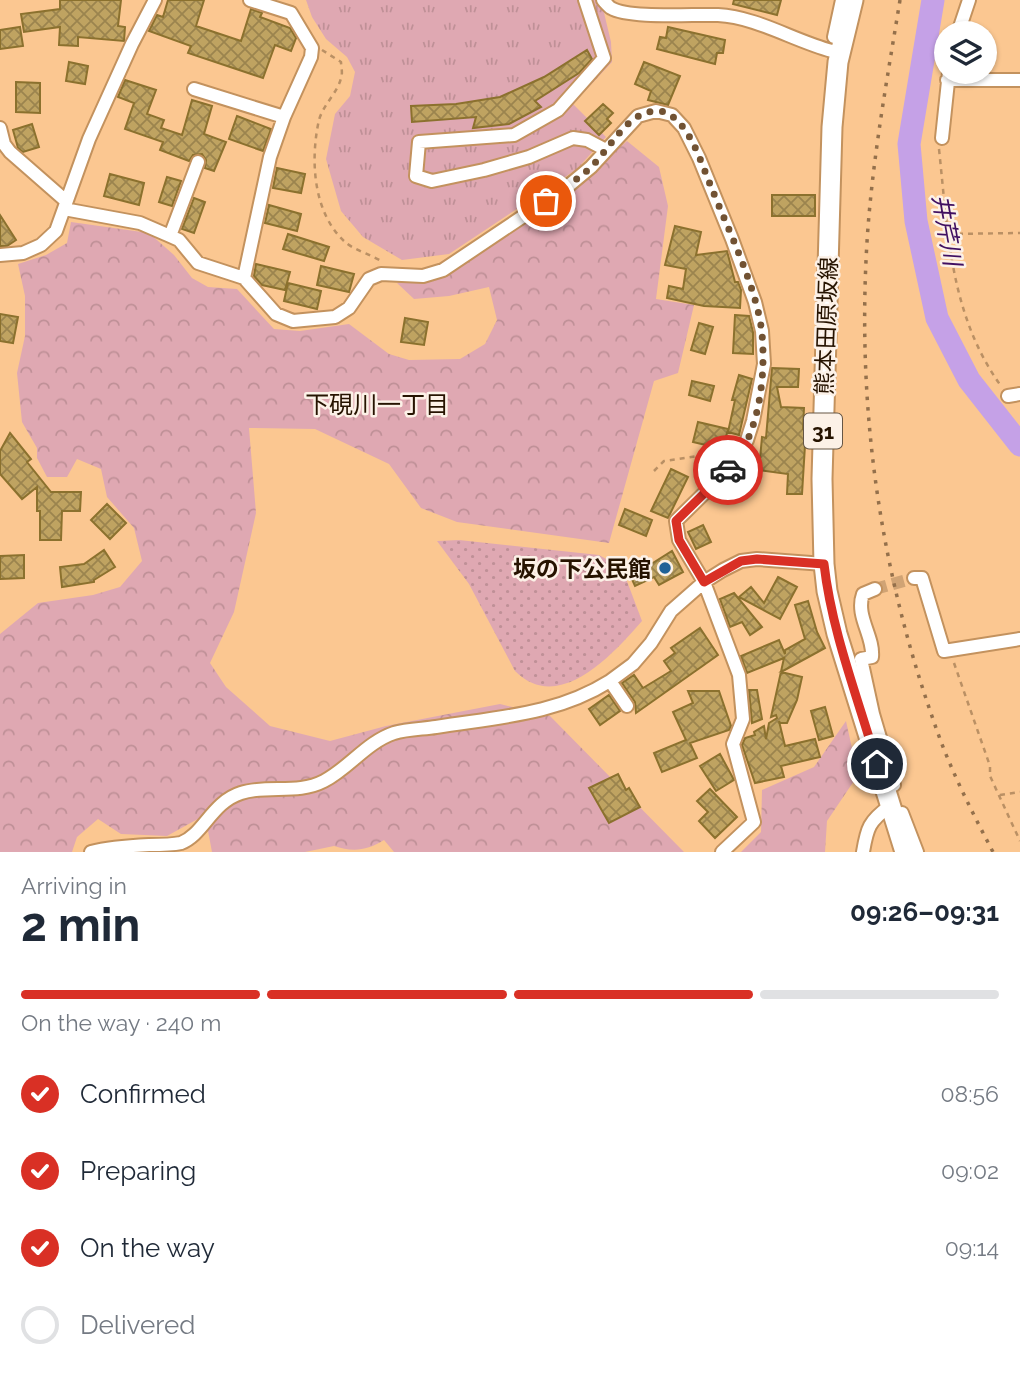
<!DOCTYPE html>
<meta charset="utf-8">
<style>
:root{--surface:#fff;--page:#f2f2f3;--text:#1f2937;--muted:#747a83;--line:#e0e1e3;--accent:#d93025}
body{margin:0;font-family:Raleway,"Noto Sans JP",sans-serif;background:var(--page);color:var(--text);height:100vh;display:flex;flex-direction:column;font-size:26px;white-space:nowrap}
*{box-sizing:border-box;margin:0}
p{font-size:23px;color:var(--muted)}
.icon{flex:none;width:38px;height:38px;fill:none;stroke:currentColor;stroke-width:2;stroke-linecap:round;stroke-linejoin:round}
.map{position:relative;height:852px;overflow:hidden}
.sheet{display:flex;flex-direction:column;background:var(--surface);flex:1}
.sheet>*{flex:none}
.fabs{position:absolute;left:934px;top:21px;display:grid;gap:14px}
.fabs a{display:grid;place-items:center;width:63px;height:63px;border-radius:50%;background:var(--surface);box-shadow:0 2px 5px #0004;font-size:35px}
.pin{position:absolute;display:grid;place-items:center;width:60px;height:60px;color:#fff;margin:-30px;border:4px solid #fff;border-radius:50%;box-shadow:0 2px 7px #0007}
.courier{position:absolute;display:grid;place-items:center;width:70px;height:70px;margin:-35px;border:5px solid #d93025;border-radius:50%;background:#fff;color:#222;box-shadow:0 2px 9px #0007}
.headline em{font-style:normal;font-weight:700}
.headline div{display:flex;flex-direction:column-reverse}
.headline{display:flex;align-items:center;justify-content:space-between;height:119px;padding:0 21px}
h1{font-size:46px;font-weight:700;line-height:52px}
.bar{display:grid;grid-template-columns:repeat(4,1fr);gap:10px 7px;align-content:center;height:84px;padding:0 21px}
.bar i{height:9px;border-radius:5px;background:var(--line)}
.bar .current{background:var(--accent)}
.bar p{grid-column:span 4}
ol{padding:0 21px;list-style:none}
li{display:flex;align-items:center;gap:21px;height:77px}
li p{margin-inline-start:auto}
li .icon{padding:7px;border-radius:50%;background:var(--accent);color:#fff;stroke-width:4}
li:last-child{color:var(--muted)}
li i{width:38px;height:38px;border:4px solid var(--line);border-radius:50%}
.map>svg:first-child{display:block}
.grass{fill:url(#grass-tufts)}
.forest{fill:url(#forest-crowns)}
.park{fill:url(#park-dots)}
.lines{fill:none;stroke-linecap:round;stroke-linejoin:round}
.river{stroke:#c5a1e7;stroke-width:23}
.building{fill:url(#building-cross-hatch);stroke:#8b712e;stroke-width:2}
.minor-tunnel{stroke:#d0a374;stroke-width:12;stroke-dasharray:12 6;stroke-linecap:butt}
.minor-casing{stroke:#c3925e;stroke-width:16}
.primary-casing{stroke:#c3925e;stroke-width:23}
.path{stroke:#ba9064;stroke-width:2.5;stroke-dasharray:5 5;stroke-linecap:butt}
.minor{stroke:#fff;stroke-width:12}
.primary{stroke:#fff;stroke-width:19}
.rail{stroke:#94704b;stroke-width:3.5;stroke-dasharray:3.5 7;stroke-linecap:butt}
.done{stroke:#715233;stroke-width:7;stroke-dasharray:0 12.6}
.route{stroke:#d93025;stroke-width:9}
.poi-dot{fill:#206298;stroke:#fcf1e7;stroke-width:2.5}
.labels{text-anchor:middle;dominant-baseline:central;stroke-width:5;stroke-linejoin:round;paint-order:stroke}
.shield{fill:#fcf1e7;stroke:#665645;stroke-width:2}
.shield-label{font-size:21px;font-weight:bold;fill:#261300}
.street-label{font-size:23px;fill:#261300;stroke:#fcf1e7}
.poi-label{font-size:23px;font-weight:bold;fill:#261300;stroke:#fcf1e7;text-anchor:end}
.water-label{font-size:24px;font-style:italic;fill:#400f61;stroke:#fcf1e7}
.neighbourhood-label{font-size:24px;fill:#261300;stroke:#fcf1e7}
</style>
<div class="map">
<svg width="1020" height="852" viewBox="0 0 1020 852">
<defs>
<pattern id="grass-tufts" width="24" height="20" patternUnits="userSpaceOnUse" patternTransform="scale(1.75)"><rect width="24" height="20" fill="#dfa8b2"/><path d="M3 7l-1-3M5 7V3M7 7l1-3M15 17l-1-3M17 17v-4M19 17l1-3" fill="none" stroke="#bf9097"/></pattern>
<pattern id="forest-crowns" width="20" height="18" patternUnits="userSpaceOnUse" patternTransform="scale(1.75)"><rect width="20" height="18" fill="#dfa8b2"/><path d="M2 6a3 3 0 1 1 6 0M12 15a3 3 0 1 1 6 0" fill="none" stroke="#bf9097"/></pattern>
<pattern id="park-dots" width="8" height="8" patternUnits="userSpaceOnUse" patternTransform="scale(1.75)"><rect width="8" height="8" fill="#dfa8b2"/><path d="M2 2h.1M6 6h.1" fill="none" stroke="#bf9097" stroke-width="1.8" stroke-linecap="round"/></pattern>
<pattern id="building-cross-hatch" width="8" height="8" patternUnits="userSpaceOnUse" patternTransform="scale(1.75)"><rect width="8" height="8" fill="#bfa361"/><path d="M0 0l8 8M0 8l8-8" fill="none" stroke="#9b844e"/></pattern>
</defs>
<rect width="100%" height="100%" fill="#fbc791"/>
<path class="grass" d="M306,0h295l10,42 1,20 -39,42 33,33 -29,32 -128,85 -47,6 -39,-23 -22,-26 -15,-52 9,-45 15,-18 5,-24 -8,-15 -21,-18 -14,-22z"/>
<path class="forest" d="M627,141l32,26 9,39 -12,93 38,6 -16,68 -24,8 -45,162 -152,-21 -36,-14 -32,-44 -74,-35 -66,-1 7,85 -22,99 -24,51 16,24 44,39 60,15 56,-15 114,-22 50,12 134,136h-290l-10,-12c-17,11 -32,12 -50,6l-29,6h-93l-7,-37 -38,21 -46,-2 -23,-15 -21,18 -5,15h-72v-218l38,-31 55,-8 27,-8 22,-26 -8,-33 -27,-31 -6,-28 -24,-10 -10,18h-20l-10,-19v-10l-15,-26 -5,-49 8,-37v-40l-7,-32 28,-9 21,-12 4,-21 78,11 25,22 18,23 16,9 29,2 37,40 26,2 49,-7 40,30 20,6 51,-1 25,-15 12,-24 -8,-33 -40,9 -35,3 -17,-16 48,-7 127,-86z
M846,721l12,54 -31,46 -2,31h-84l20,-20 1,-42 52,-23z"/>
<path class="park" d="M459,540l140,15 23,13 20,53c-29,33 -83,94 -127,50l-46,-87 -32,-43z"/>
<g class="lines">
<path class="river" d="M933,0l-24,144 7,77 21,97 32,62 51,65"/>
</g>
<path class="building" d="M60,0h61l-3,26 7,1 -1,14 -46,-4v9l-19,-1 1,-18 -36,5 -3,-18 39,-5z
M168,0h36l-8,26 45,15 10,-32 11,4 -2,4 30,11 6,10 -5,13 -16,-6 -12,33 -75,-25 3,-7 -42,-15 8,-16 6,2z
M734,0h47l-4,15 -44,-11z
M20,27l3,19 -23,3v-19z
M668,27l57,13 -2,13h-6l-2,11 -58,-15 3,-12 6,1z
M587,50l5,9 -13,14 -44,28 6,6 -32,17 -36,4 3,-11 -64,5 -1,-16 45,-2 44,-7 44,-20z
M69,62l19,4 -3,18 -19,-3z
M644,62l36,14 -12,29 -20,-5 3,-9 -16,-7z
M125,80l31,10 -9,24 17,6 -3,8 21,7 10,-35 20,6 -8,28 22,8 -12,29 -9,-3 1,-8 -4,-6 -9,1 -4,6 -29,-11 3,-8 -38,-13 9,-26 -16,-6z
M16,82l24,1v30l-24,-1z
M603,104l10,9 -6,6 4,4 -12,12 -14,-14z
M237,116l34,13 -8,22 -34,-12z
M32,124l7,23 -16,5 -5,-4 -5,-18z
M277,168l28,6 -4,19 -28,-5z
M110,174l34,9 -5,22 -35,-9z
M167,177l14,4 -9,25 -13,-4z
M772,195h43v21h-43z
M194,198l11,4 -11,31 -12,-4z
M269,205l32,9 -4,17 -32,-8z
M0,215l16,25 -9,6h-7z
M675,226l26,6 -5,23 31,-4 8,31h3l3,8 -1,18 -36,-2 -37,-8 2,-12 14,3 3,-20 -21,-4z
M288,234l41,13 -5,14 -41,-12z
M256,264l34,8 -5,18 -23,-5 -8,-9z
M321,266l33,8 -5,18 -32,-7z
M288,283l33,8 -4,18 -33,-8z
M0,314l18,3 -5,26 -13,-2z
M735,315l14,1 4,16v22l-20,-1z
M405,318l23,4 -4,23 -23,-3z
M699,323l14,4 -8,27 -14,-4z
M772,368l27,1 -1,18h-21l4,20 23,1 -1,21h3l-4,65h-15l1,-20 -29,-4 3,-33 4,1z
M739,375l13,4 -13,56 -11,-3 7,-32h-3z
M692,381l22,5 -4,15 -21,-6z
M698,422l30,7 -5,20 -30,-7z
M10,433l21,26 -4,3 24,30h30l-1,19h-18l-1,29h-21v-29h-3v-24l-15,12 -22,-25v-23z
M671,469l17,8 -20,41 -17,-7z
M107,504l19,19 -16,16 -19,-19z
M625,509l27,11 -6,16 -27,-11z
M703,525l8,17 -15,7 -8,-17z
M104,550l11,17 -21,13v2l-32,5 -2,-20 24,-3z
M672,551l11,21 -24,13 -5,-8 -19,9 -5,-11 18,-9z
M24,555v23l-24,1v-23z
M778,577l19,10 -17,32 -41,-22 12,-10 13,16z
M734,593l28,34 -12,8 -8,-13 -12,5 -10,-28z
M808,601l9,31 8,16 -44,24 21,5 -5,23 -10,23h-7l-1,-2 6,25 30,-7 5,18 -39,9 3,11 -29,6 -13,-38 3,-7 10,-3 -1,-3 10,-6 2,13 3,-16 8,-5 -1,-3 -5,2 13,-59 -37,15 -6,-17 38,-16 6,14v-4l20,-11 -10,-34z
M700,628l18,27 -82,58 -1,-11 -13,-19 12,-8 9,13 28,-17 -7,-10 11,-8 -4,-5z
M749,690h8l5,29 -10,4z
M688,691h31l12,35 -2,4 -39,13 7,15 -35,14 -8,-19 32,-13 -13,-28 20,-9z
M609,695l11,16 -20,14 -11,-16z
M825,707l8,29 -14,4 -8,-29z
M720,754l14,26 -18,11 -16,-25z
M618,774l8,16 3,-2 11,19 -31,16 -20,-35z
M710,789l27,28 -22,21 -16,-17 9,-9 -11,-11z"/>
<g class="lines">
<path class="minor-tunnel" d="M875,589l39,-11"/>
<defs>
<path id="minor" d="M250,0l41,13 21,35 -1,9 -27,60
M585,0l19,58 -46,52 -44,25 -95,7 -3,34 16,5 52,-11 45,-13 44,-19 14,2 19,10
M603,0c1,1 6,7 8,8 18,11 83,6 107,7 39,2 76,26 114,36
M958,33l11,-33
M834,37l8,-37
M947,80h73
M194,89l90,28 -14,40 -26,121
M0,128l4,16 6,8 56,49
M942,138l7,-66
M64,209l76,14 30,13 9,4 19,23 46,15 32,36 17,7 42,-4 14,-9 20,-29 12,-5 42,2 20,-6 124,-83 24,-20 47,-51 18,-5 16,4 12,13 15,30 33,81 23,63 7,29 2,33 -11,57 -6,19 -13,24 -58,57 3,19 25,42 35,93 4,44 -10,25 21,78 -32,30
M170,236l28,-74
M0,255l23,-2 18,-8 15,-14 33,-92 43,-95 23,-44
M1008,396l12,-2
M914,578h8l22,73 76,-12
M627,706l-17,-25 23,-17 18,-21 20,-32 33,-29 19,-12 18,-9 16,-2 67,5
M873,714l21,71
M865,723l8,-9 -12,-55 11,-2c2,-21 -17,-41 -9,-63l12,-5
M902,813l15,39
M91,852c19,-5 38,-6 58,-7 10,0 22,0 32,-2 22,-8 31,-41 60,-50 28,-9 56,2 83,-12 25,-13 43,-39 70,-48 13,-4 29,-4 42,-6 62,-10 120,-12 174,-46
M863,852c4,-24 6,-31 27,-46"/>
<path id="primary" d="M853,0l-15,62 -6,65 -10,352 2,85 3,27 10,43 68,218"/>
</defs>
<use href="#minor" class="minor-casing"/>
<use href="#primary" class="primary-casing"/>
<path class="path" d="M322,50l19,12c0,4 2,11 0,16 -3,14 -18,27 -22,42 -9,40 -6,93 26,122 9,8 27,13 38,20
M945,59l2,-9
M939,149c9,84 11,166 62,237
M948,234l72,-1
M654,471l10,-10 61,-9
M954,663l36,103v10l30,65
M1000,795l20,-3"/>
<use href="#minor" class="minor"/>
<use href="#primary" class="primary"/>
<path class="rail" d="M900,0c-13,80 -28,161 -33,242 -10,165 12,324 67,480 15,45 37,88 59,130"/>
</g>
<g class="lines">
<path class="done" d="M546,201c15,-10 29,-20 43,-32 20,-18 37,-57 67,-58 11,-1 19,7 26,15 14,17 21,42 30,63 16,40 46,102 50,145 4,43 -3,104 -34,136"/>
<path class="route" d="M728,470l-52,51 3,19 25,42 37,-21 16,-2 67,5c8,69 34,134 53,200"/>
</g>
<circle class="poi-dot" cx="665" cy="568" r="7"/>
<g class="labels">
<rect class="shield" x="804" y="413.5" width="38" height="35" rx="5"/>
<g class="shield-label">
<text x="823" y="431">31</text>
</g>
<g class="street-label">
<text transform="translate(826 326) rotate(-88)">熊本田原坂線</text>
</g>
<g class="poi-label">
<text x="651" y="568">坂の下公民館</text>
</g>
<g class="water-label">
<text transform="translate(947 230) rotate(80)">井芹川</text>
</g>
<g class="neighbourhood-label">
<text x="377" y="404">下硯川一丁目</text>
</g>
</g>
</svg>
<div class="fabs">
<a><svg class="icon" aria-label="layers" viewBox="0 0 24 24"><path d="M12 4l9 5-9 5-9-5zM3 14l9 5 9-5"/></svg></a>
</div>
<div class="pin" style="left:546px;top:201px;background:#ea580c"><svg class="icon" aria-label="bag" viewBox="0 0 24 24"><path d="M5 8h14l-1 12H6zM9 8a3 3 0 0 1 6 0"/></svg></div>
<div class="pin" style="left:877px;top:764px;background:#1f2937"><svg class="icon" aria-label="home" viewBox="0 0 24 24"><path d="M3 11l9-7 9 7M6 9v11h12V9"/></svg></div>
<div class="courier" style="left:728px;top:470px"><svg class="icon" aria-label="car" viewBox="0 0 24 24"><path d="M5 17H2v-5l4-1 3-4h7l3 4 3 1v5h-3M9 17h6M6 11h13"/><circle cx="7" cy="17" r="2"/><circle cx="17" cy="17" r="2"/></svg></div>
</div>
<section class="sheet">
<div class="headline"><div><h1>2 min</h1><p>Arriving in</p></div><em>09:26–09:31</em></div>
<div class="bar"><i class="current"></i><i class="current"></i><i class="current"></i><i></i><p>On the way · 240 m</p></div>
<ol>
<li><svg class="icon" aria-label="check" viewBox="0 0 24 24"><path d="M5 12l5 5 9-10"/></svg>Confirmed<p>08:56</p></li>
<li><svg class="icon" aria-label="check" viewBox="0 0 24 24"><path d="M5 12l5 5 9-10"/></svg>Preparing<p>09:02</p></li>
<li><svg class="icon" aria-label="check" viewBox="0 0 24 24"><path d="M5 12l5 5 9-10"/></svg>On the way<p>09:14</p></li>
<li><i></i>Delivered</li>
</ol>
</section>
